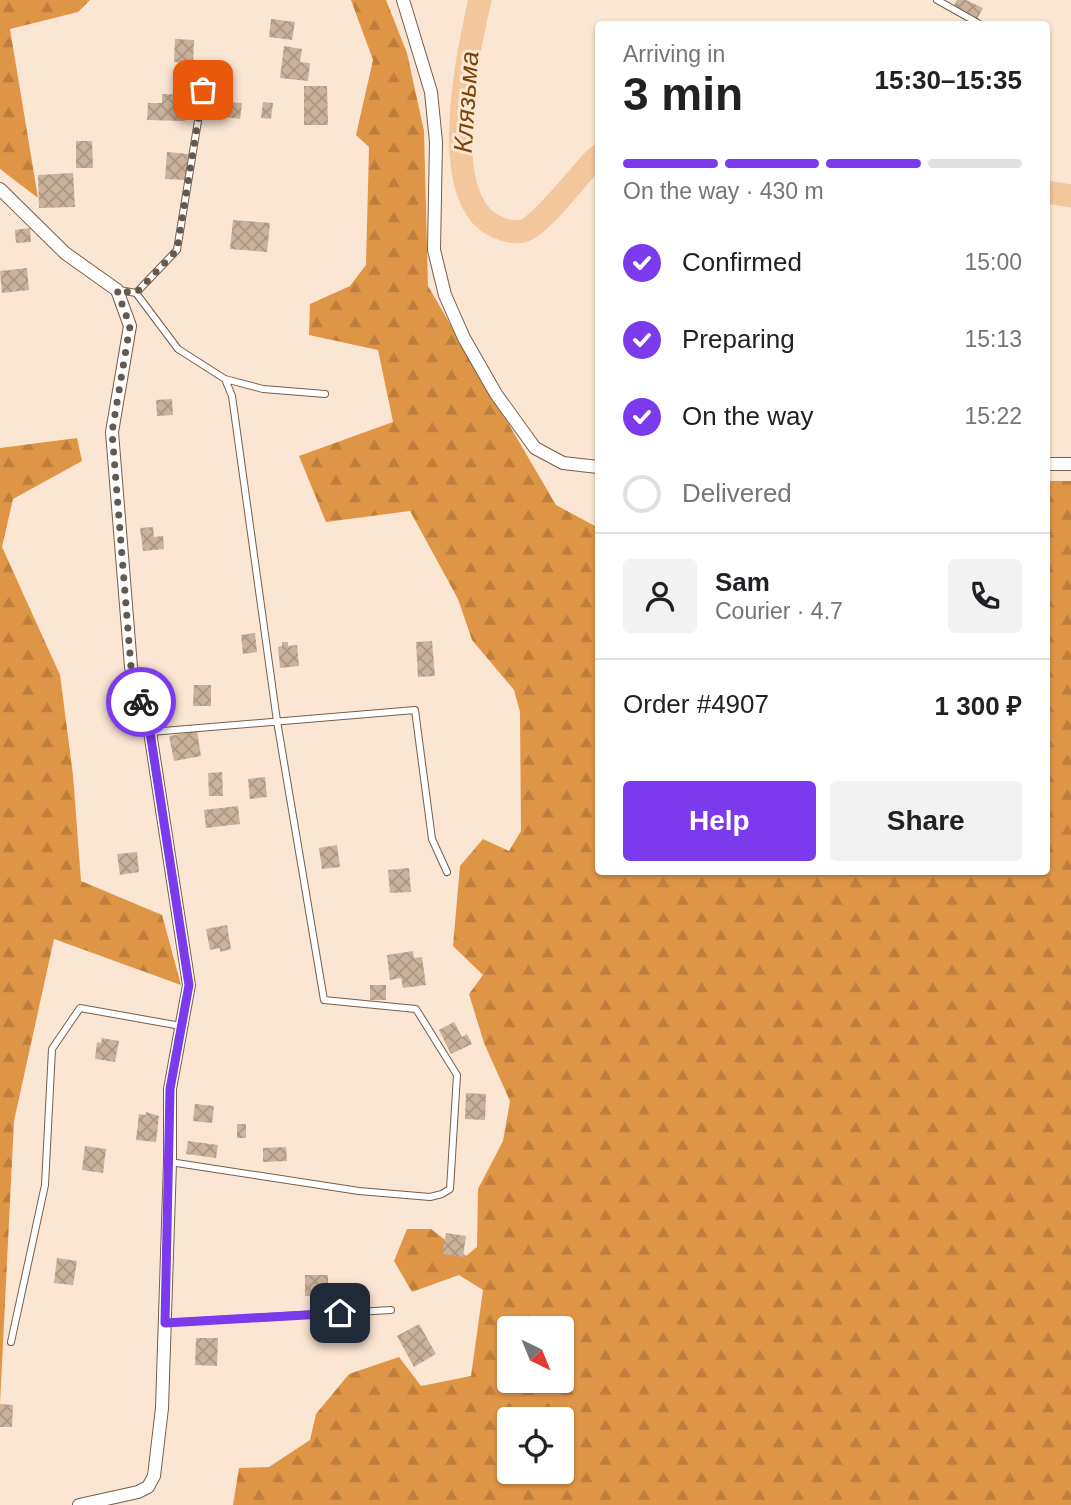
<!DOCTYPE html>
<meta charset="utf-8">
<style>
:root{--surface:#fff;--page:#f2f2f2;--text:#202124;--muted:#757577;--line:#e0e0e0;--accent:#7c3aed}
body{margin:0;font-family:Helvetica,sans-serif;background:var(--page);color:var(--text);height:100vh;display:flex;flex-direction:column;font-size:26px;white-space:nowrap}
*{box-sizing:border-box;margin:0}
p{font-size:23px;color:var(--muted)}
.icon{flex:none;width:38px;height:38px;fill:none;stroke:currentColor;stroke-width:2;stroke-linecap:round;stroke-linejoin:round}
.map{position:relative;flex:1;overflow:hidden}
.sheet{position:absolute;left:595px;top:21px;width:455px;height:854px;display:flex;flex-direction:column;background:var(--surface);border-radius:7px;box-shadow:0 2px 5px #0004}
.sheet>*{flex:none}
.needle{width:46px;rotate:137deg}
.tools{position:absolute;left:497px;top:1316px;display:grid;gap:14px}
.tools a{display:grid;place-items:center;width:77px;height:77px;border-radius:7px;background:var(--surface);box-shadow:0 2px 5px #0004;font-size:35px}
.pin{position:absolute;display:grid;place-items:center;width:60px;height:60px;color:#fff;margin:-30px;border-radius:14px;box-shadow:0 4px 10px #0006}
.courier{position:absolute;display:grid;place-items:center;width:70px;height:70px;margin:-35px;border:5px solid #7c3aed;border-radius:50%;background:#fff;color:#222;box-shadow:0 2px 9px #0007}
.overview em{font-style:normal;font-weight:700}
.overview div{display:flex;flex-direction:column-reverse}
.overview{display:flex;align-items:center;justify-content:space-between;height:119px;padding:0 28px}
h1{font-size:46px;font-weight:700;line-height:52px}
.bar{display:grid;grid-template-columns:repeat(4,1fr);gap:10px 7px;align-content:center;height:84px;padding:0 28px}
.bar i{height:9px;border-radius:5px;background:var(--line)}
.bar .active{background:var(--accent)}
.bar p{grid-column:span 4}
.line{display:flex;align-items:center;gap:18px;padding:0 28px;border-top:2px solid var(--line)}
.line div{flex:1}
.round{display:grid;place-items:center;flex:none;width:74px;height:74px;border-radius:7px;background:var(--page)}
ol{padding:0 28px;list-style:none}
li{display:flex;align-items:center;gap:21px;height:77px}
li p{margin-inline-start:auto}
li .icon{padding:7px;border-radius:50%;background:var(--accent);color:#fff;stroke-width:4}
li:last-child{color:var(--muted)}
li i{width:38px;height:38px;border:4px solid var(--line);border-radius:50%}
.cta{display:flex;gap:14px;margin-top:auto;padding:14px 28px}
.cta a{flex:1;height:80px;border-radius:7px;background:var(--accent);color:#fff;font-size:28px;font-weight:700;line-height:80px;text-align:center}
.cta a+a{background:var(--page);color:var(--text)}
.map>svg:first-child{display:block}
.forest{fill:url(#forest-firs);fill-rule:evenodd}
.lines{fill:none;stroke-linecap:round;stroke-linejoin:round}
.river{stroke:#f4c69b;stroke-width:23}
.building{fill:url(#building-cross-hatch)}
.service-casing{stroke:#755f4a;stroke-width:8}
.minor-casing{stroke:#755f4a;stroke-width:14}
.service{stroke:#fff;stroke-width:6}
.minor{stroke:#fff;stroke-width:12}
.done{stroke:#65584d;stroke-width:7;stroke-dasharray:0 12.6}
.route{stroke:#7c3aed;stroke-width:9}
.labels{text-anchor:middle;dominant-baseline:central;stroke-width:6;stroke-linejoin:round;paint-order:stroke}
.water-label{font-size:26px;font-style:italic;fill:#78470a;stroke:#fbe6d3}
</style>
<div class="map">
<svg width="1071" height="1505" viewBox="0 0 1071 1505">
<defs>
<pattern id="forest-firs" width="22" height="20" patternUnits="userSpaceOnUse" patternTransform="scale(1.75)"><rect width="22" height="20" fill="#df9546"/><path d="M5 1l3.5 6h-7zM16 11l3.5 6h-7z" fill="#be7f3c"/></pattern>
<pattern id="building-cross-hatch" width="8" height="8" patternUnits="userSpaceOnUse" patternTransform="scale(1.75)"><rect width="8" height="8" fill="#cab19a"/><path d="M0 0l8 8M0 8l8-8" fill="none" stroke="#ad9783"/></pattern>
</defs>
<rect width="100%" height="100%" fill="#fbe6d3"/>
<path class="forest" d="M0,0h90l-12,12 -68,17 28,169 -38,-29z
M351,0h35l21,53 17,78 4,155 128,219 39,21 3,-2v348h448l1,-391h24v1024h-838l6,-37 30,-1 41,-27 6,-26 33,-40 50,-17 22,29 50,-10 12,-86 -24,-15 -47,17 -18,-31 13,-32h24l35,27 11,-9 1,-58 25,-48 7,-40 -26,-58 -15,-49 14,-19 -30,-29 7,-80 23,-27 26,12 12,-20 -1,-119 -6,-22 -42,-50 -14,-41 -48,-88 -84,11 -27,-66 94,-34 -15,-72 -69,-15 1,-31 40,-18 16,-21 3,-118 -13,-12 17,-75zM509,1328h53v53h-53zM509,1419h53v53h-53z
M77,438l5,23 -69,38 -11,48 58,128 13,100 8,106 81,34 19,70 -127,-46 -40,182 -14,283v-956z"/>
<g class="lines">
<path class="river" d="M480,0c-12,51 -41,185 8,222 9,6 23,12 35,9 20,-6 57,-59 75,-75
M1046,192l25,4"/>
</g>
<path class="building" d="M957,0h9l17,8 -6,11 -24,-12z
M271,19l24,3 -3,18 -23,-3z
M175,39l19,1 -1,23 -19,-1z
M284,46l18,3 -2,13 10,1 -2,18 -28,-3z
M304,86h23l1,39h-24z
M162,94l24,1 -1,26 -38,-1 1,-17h14z
M228,102l14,1 -2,16 -13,-2z
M263,102l10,1 -2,16 -10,-1z
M76,141h16l1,27h-17z
M167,152l21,2 -2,26 -21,-1z
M73,173l2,34 -36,1 -1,-33z
M233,220l37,3 -3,29 -37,-3z
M30,228l1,14 -15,1 -1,-13z
M27,268l2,22 -27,3 -2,-22z
M172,399l1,16 -16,1 -1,-16z
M153,527l1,10 9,-1 1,13 -21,2 -3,-23z
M255,633l2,19 -14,2 -2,-19z
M432,641l3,35 -17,1 -2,-35z
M282,642h6v4l9,-1 2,21 -19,2 -2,-21 4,-1z
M194,685h17v21h-18z
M197,731l4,25 -27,5 -5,-25z
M222,772l1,24h-14l-1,-23z
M265,777l2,20 -17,2 -2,-20z
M238,806l2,18 -34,4 -2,-18z
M337,845l3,22 -18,2 -3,-21z
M137,852l2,20 -19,3 -3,-21z
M409,868l2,24 -21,1 -2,-23z
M227,925l4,24 -11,3v-4l-10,2 -4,-21z
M413,951l1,7 8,-1 4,28 -23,3 -2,-10 -11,2 -3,-25z
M370,985h16v15h-16z
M454,1022l8,15 5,-3 5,10 -21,10 -12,-24z
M102,1038l17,3 -4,21 -20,-3 2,-17 4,1z
M466,1093l20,1 -1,26 -20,-1z
M195,1104l19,2 -2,17 -19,-2z
M146,1112l13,4 -3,26 -20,-2 3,-26 7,1z
M237,1124h9v14h-9z
M188,1141l30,4 -2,13 -30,-4z
M85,1146l21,3 -3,24 -21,-3z
M286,1147l1,14 -24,1v-14z
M446,1233l20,3 -3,21 -21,-3z
M57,1258l20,3 -4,24 -19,-2z
M305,1275h23v21h-23z
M419,1324l17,30 -22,13 -17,-31z
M196,1338h22l-1,28 -22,-1z
M0,1404l13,1 -1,22h-12z"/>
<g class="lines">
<defs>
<path id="service" d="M937,0l41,23
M119,290l17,3 42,56 47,30 38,10 62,5
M136,293l41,-43 26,-160
M151,732l264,-22 17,129 15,33
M170,1162l189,29 71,6 12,-3 8,-5 7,-114 -41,-66 -92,-9 -47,-279 -45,-325 -7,-17
M165,1323l226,-13
M11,1342l34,-157 7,-136 28,-41 101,18"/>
<path id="minor" d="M403,0l28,92 5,50 -2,108 11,45 19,43 32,56 39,54 28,15 35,4
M0,189l65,64 52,37 13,36 -18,106 19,235 19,65 39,253 -19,104v73l-8,246 -8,68 -6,11 -10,5 -59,13
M1046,464h25"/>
</defs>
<use href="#service" class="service-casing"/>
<use href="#minor" class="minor-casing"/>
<use href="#service" class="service"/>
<use href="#minor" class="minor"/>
</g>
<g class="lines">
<path class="done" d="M141,702l-10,-35 -19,-235 18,-106 -13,-36 19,3 41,-43 26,-160"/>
<path class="route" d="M141,702l9,30 39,253 -19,104 -5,234 175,-10"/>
</g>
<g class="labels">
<g class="water-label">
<text transform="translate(466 102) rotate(-86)">Клязьма</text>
</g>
</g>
</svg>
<div class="tools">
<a><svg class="needle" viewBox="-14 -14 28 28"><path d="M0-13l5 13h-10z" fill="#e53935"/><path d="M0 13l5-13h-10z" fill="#757577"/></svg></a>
<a><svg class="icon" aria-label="locate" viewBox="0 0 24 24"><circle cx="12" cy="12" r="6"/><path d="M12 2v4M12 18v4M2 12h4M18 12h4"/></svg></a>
</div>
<div class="pin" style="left:203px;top:90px;background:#ea580c"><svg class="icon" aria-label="bag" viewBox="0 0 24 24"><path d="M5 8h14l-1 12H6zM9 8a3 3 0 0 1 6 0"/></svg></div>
<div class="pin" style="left:340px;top:1313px;background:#1f2937"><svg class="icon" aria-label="home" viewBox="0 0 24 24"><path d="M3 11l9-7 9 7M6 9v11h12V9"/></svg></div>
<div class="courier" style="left:141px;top:702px"><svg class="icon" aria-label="bike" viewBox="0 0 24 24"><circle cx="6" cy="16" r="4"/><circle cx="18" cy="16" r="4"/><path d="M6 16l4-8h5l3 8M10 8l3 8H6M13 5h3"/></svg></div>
<section class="sheet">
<div class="overview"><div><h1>3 min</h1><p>Arriving in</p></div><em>15:30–15:35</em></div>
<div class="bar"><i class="active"></i><i class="active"></i><i class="active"></i><i></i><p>On the way · 430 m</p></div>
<ol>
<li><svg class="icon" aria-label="check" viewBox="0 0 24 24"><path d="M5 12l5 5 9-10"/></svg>Confirmed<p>15:00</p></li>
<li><svg class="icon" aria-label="check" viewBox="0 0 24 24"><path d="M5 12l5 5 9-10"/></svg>Preparing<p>15:13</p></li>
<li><svg class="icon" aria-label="check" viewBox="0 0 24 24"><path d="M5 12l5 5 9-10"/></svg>On the way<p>15:22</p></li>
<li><i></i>Delivered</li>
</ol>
<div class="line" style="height:126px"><a class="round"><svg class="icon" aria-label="person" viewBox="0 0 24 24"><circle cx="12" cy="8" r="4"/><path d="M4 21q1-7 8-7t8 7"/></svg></a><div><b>Sam</b><p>Courier · 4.7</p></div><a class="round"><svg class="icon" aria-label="phone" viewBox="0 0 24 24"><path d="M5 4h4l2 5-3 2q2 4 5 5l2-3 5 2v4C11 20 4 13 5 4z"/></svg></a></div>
<div class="line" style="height:91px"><div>Order #4907</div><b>1 300 ₽</b></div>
<div class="cta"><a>Help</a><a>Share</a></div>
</section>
</div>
